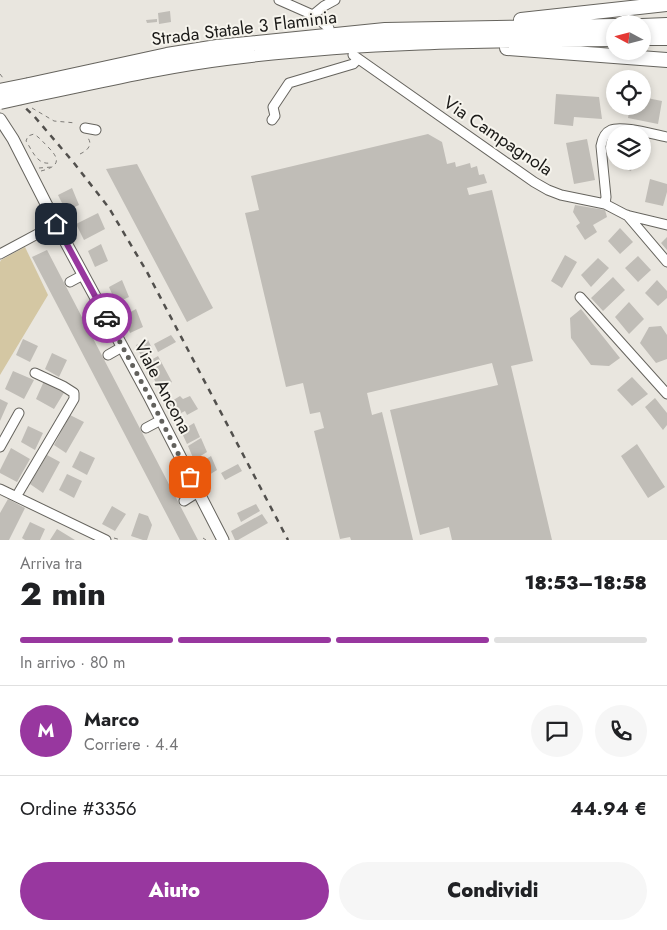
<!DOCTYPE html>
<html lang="it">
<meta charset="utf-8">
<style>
:root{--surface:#fff;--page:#f6f6f6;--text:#202124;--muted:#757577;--line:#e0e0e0;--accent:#98379f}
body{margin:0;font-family:Jost,sans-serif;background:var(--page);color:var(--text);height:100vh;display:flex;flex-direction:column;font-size:19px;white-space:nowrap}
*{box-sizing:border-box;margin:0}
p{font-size:16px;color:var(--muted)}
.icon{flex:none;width:28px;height:28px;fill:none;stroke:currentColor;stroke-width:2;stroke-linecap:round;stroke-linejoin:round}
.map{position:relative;height:540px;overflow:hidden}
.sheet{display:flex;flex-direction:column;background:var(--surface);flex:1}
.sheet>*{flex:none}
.needle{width:32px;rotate:277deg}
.tools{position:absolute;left:606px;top:15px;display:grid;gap:10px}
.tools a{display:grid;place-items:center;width:45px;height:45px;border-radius:50%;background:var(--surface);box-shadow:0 2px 8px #0003;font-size:25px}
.pin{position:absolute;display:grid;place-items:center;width:42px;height:42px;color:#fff;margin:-21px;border-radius:10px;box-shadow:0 2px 8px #0006}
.courier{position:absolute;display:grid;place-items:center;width:50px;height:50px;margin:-25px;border:4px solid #98379f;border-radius:50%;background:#fff;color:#222;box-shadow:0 1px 6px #0007}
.overview em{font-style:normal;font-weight:800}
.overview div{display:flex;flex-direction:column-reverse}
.overview{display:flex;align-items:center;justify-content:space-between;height:85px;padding:0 20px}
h1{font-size:32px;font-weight:800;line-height:38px}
.bar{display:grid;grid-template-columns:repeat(4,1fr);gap:8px 5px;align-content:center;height:60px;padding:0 20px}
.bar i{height:6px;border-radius:4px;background:var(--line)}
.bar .current{background:var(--accent)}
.bar p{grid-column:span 4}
.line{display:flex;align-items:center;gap:12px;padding:0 20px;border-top:1px solid var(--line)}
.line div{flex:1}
.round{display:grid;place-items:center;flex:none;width:52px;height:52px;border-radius:26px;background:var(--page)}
.button{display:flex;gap:10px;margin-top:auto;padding:10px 20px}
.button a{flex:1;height:58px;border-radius:30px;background:var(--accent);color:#fff;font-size:20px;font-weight:800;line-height:58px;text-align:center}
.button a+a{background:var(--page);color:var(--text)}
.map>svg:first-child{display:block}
.green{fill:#d4c7a3}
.building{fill:#c0bdb7}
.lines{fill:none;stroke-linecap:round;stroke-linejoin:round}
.minor-casing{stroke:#66645e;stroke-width:11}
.major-casing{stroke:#66645e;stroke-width:13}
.highway-casing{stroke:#66645e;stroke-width:16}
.path{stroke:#7e7c78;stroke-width:1;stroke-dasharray:4 4;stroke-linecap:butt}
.minor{stroke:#fff;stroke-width:9}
.major{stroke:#fff;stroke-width:11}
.highway{stroke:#fff;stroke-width:14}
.rail{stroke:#52504d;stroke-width:2.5;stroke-dasharray:6 6;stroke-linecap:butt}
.highway-bridge-casing{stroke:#66645e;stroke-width:16;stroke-linecap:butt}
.highway-bridge{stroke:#fff;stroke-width:14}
.done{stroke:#62615d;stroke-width:5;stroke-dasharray:0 9}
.route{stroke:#98379f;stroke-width:6}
.labels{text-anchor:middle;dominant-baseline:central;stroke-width:4;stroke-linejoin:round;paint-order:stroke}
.street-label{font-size:18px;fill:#1a1917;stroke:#f6f4ed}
</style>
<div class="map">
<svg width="667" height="540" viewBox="0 0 667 540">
<rect width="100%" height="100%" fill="#e9e6df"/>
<path class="green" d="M25,247l23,48 -48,80v-113l1,-2z"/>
<path class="building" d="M170,11l1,11 -12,2 -1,-11z
M157,19v3l-10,1 -1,-3z
M556,94l43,3 3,22 -28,-2 -1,9 -19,-2z
M642,97l20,4 -4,23 -30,-6 2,-12h12z
M428,134l14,8 5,22 8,-2 1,5 14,-4 1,5 6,-2 2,9 5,-1 3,9 -20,5 2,7 23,-5 41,171 -22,5 41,174h-100l-3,-13 -29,8 -30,-125 108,-25 -6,-22 -125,30 5,22 10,-3 31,128h-62l-1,-3 -10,2 -26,-108 10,-3 -4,-16 -10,2 -7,-31 -17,4 -41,-174 14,-3 -8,-34z
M587,139l8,41 -21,4 -8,-41z
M617,161h25l-1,5 -8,-2 -2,7 -15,-5z
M137,164l76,144 -26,14 -81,-153z
M650,179l17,5v8l-4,14 -18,-4z
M72,188l7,17 -13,6 -8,-16z
M575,205l30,5 2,7 -14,8 4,7 -12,8 -9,-14 4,-3 -7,-11z
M98,213l7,16 -21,11 -8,-16z
M620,228l13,14 -13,12 -12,-13z
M667,237v13l-6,-7z
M101,244l7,17 -13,6 -7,-16z
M47,250l151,290h-18l-148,-283z
M565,255l12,7 -15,26 -11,-7z
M638,256l13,14 -13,12 -13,-14z
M598,258l11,10 -18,19 -10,-12z
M613,277l12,13 -22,21 -12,-13z
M122,280l7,17 -13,6 -7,-16z
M657,280l10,11v7l-9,8 -13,-13z
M629,302l15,17 -15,15 -14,-17z
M136,309l7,18 -13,6 -7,-17z
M581,309l39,49 -11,8 -18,-1 -20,-27 -1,-20z
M661,326l6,9v24l-11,4 -16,-20 9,-16z
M171,335l5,7 -18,10 -4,-8z
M23,339l15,7 -8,16 -14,-7z
M148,340l5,10 -12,6 -5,-11z
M52,353l15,7 -8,17 -14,-8z
M158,356l14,26 -13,7 -13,-26z
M13,371l21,9 -10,19 -19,-10z
M632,377l16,17 -16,12 -15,-16z
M44,381l21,10 -11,18 -18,-10z
M180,396l3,3 7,-3 8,13 -11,6 -2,-4 -12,6 -6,-13z
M655,398l12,15v12l-4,5 -18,-23z
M0,399l8,4 -8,18z
M70,415l14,7 -18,31 -12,-8z
M194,423l6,14 -13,7 -6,-13z
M28,426l15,7 -8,17 -14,-8z
M201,438l6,14 -13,8 -6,-14z
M637,444l28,43 -17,11 -27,-42z
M11,448l19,11 -13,23 -17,-9v-3z
M80,451l15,7 -8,17 -15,-8z
M47,455l13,7 -17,31 -13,-9z
M211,456l6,14 -13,8 -6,-14z
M238,464l4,7 -17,9 -4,-7z
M67,474l15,7 -8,17 -15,-8z
M8,499l17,9 -16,32h-9v-27z
M256,504l4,7 -19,11 -4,-9z
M112,506l14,8 -11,17 -13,-7z
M139,513l9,3 4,9 -5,15h-4l-12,-4z
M262,514l6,9 -30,17h-3l-4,-9z
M30,522l15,7 -5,11h-15l-3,-2z
M57,529l18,11h-25z"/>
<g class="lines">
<defs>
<path id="minor" d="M279,0l34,15 16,13
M313,15l11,-9 11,-6
M353,55l181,127 14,8 13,5 44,9 21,11 41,10
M272,120l3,-4 -2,-9 16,-24 64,-19 5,-5
M85,128l11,2
M605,204l1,-7 -5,-51c1,-6 3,-13 10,-16 11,-5 44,5 56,7
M627,215l40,47
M0,254l56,-30
M70,282l13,-7
M580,297l87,97
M108,355l14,-8
M146,428l15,-8
M0,447l19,-34
M0,489l106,51
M19,492l55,-93v-6l-11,-7 -28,-13
M184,501l14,-9"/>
<path id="major" d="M0,119l13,20 52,102 84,155 74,144"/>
<path id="highway" d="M521,20l146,-16
M642,26l25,-1
M642,38h25
M507,48l160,12
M29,85l138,-30 50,-8 168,-17 230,-4
M36,94c63,-13 126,-28 190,-36 129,-17 259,-18 389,-19"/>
</defs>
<use href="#minor" class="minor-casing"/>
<use href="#major" class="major-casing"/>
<use href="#highway" class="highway-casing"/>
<path class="path" d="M0,74l3,4
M32,108l22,13 22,2
M80,154c7,-3 13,-9 8,-16
M39,168l13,-1
M41,171c16,-4 21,-10 8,-23 -5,-5 -9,-10 -15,-14l-6,2 -2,5c6,9 11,24 24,22
M114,538l7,2
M203,538l3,2"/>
<use href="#minor" class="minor"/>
<use href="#major" class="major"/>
<use href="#highway" class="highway"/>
<path class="rail" d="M0,84l34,32 40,47 35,45 38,64 141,268"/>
<defs>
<path id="highway-bridge" d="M0,91l29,-6
M0,102l36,-8"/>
</defs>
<use href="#highway-bridge" class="highway-bridge-casing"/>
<use href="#highway-bridge" class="highway-bridge"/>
</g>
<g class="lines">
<path class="done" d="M107,318l42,78 41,81"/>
<path class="route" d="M56,224l51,94"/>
</g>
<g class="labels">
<g class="street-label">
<text transform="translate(244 28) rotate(-7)">Strada Statale 3 Flaminia</text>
<text transform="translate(498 136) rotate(34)">Via Campagnola</text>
<text transform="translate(163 387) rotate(62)">Viale Ancona</text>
</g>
</g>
</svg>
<div class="tools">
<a><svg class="needle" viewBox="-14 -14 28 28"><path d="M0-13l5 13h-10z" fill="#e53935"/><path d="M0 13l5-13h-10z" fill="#757577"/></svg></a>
<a><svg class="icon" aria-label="locate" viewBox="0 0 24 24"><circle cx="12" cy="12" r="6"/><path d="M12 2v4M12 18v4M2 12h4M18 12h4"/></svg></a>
<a><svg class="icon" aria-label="layers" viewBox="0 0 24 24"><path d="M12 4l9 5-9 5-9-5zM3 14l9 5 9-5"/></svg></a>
</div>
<div class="pin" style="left:190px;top:477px;background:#ea580c"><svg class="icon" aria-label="bag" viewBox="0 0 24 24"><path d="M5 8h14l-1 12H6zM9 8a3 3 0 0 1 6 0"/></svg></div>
<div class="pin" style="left:56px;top:224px;background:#1f2937"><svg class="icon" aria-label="home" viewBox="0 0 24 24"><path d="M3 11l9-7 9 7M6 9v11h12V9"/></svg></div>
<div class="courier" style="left:107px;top:318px"><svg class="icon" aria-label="car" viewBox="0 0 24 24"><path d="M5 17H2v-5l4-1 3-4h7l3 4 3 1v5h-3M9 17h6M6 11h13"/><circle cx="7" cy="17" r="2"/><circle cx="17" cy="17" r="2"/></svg></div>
</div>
<section class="sheet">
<div class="overview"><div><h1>2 min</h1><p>Arriva tra</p></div><em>18:53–18:58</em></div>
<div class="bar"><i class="current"></i><i class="current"></i><i class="current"></i><i></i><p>In arrivo · 80 m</p></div>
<div class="line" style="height:90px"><b class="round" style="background:var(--accent);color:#fff">M</b><div><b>Marco</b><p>Corriere · 4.4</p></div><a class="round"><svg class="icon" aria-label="chat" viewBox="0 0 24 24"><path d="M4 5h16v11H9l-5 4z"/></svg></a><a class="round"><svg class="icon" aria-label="phone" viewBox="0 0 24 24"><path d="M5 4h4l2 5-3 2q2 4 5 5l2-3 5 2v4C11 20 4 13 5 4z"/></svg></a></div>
<div class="line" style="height:65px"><div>Ordine #3356</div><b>44.94 €</b></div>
<div class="button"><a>Aiuto</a><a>Condividi</a></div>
</section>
